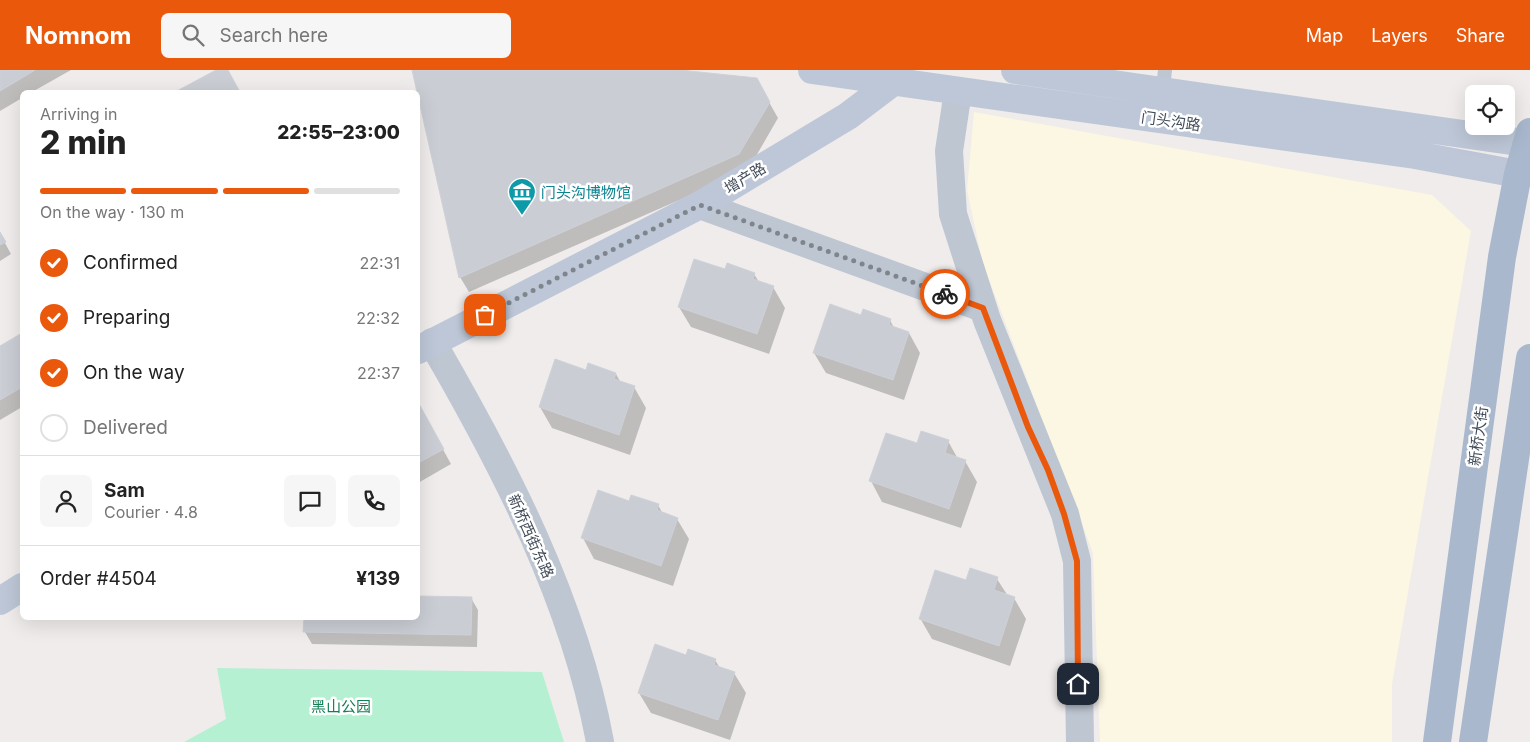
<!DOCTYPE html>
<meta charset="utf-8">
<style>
:root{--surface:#fff;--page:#f6f6f6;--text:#222;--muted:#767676;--line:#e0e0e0;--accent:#ea580c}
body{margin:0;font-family:Inter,"Noto Sans SC",sans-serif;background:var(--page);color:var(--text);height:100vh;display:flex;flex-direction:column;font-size:19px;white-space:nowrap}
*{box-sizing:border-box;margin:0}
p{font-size:16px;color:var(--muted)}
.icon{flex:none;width:28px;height:28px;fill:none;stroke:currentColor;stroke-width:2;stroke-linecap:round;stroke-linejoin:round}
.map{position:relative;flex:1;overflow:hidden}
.sheet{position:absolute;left:20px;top:20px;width:400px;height:530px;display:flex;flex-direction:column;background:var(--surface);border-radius:8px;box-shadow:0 5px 20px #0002}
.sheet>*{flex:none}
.tools{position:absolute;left:1465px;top:15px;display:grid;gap:10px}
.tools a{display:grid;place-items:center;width:50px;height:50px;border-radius:8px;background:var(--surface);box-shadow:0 5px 20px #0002;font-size:25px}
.pin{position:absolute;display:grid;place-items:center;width:42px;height:42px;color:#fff;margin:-21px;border-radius:10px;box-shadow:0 2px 8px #0006}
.courier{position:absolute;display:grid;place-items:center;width:50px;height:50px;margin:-25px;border:4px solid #ea580c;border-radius:50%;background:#fff;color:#222;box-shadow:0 1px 6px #0007}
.head em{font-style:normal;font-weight:800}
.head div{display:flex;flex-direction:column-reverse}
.head{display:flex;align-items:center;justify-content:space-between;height:85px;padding:0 20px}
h1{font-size:32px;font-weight:800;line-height:38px}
.bar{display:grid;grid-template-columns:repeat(4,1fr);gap:8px 5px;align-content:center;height:60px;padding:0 20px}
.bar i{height:6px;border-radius:4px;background:var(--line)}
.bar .active{background:var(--accent)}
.bar p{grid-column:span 4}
.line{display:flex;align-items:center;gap:12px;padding:0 20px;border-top:1px solid var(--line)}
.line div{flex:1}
.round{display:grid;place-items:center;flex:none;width:52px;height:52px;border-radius:8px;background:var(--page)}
ol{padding:0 20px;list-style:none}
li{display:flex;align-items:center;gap:15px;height:55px}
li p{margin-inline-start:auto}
li .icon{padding:5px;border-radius:50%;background:var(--accent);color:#fff;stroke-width:4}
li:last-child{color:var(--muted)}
li i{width:28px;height:28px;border:2px solid var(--line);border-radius:50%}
header{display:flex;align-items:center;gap:30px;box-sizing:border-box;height:70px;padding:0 25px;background:var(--accent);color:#fff}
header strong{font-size:24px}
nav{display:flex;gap:28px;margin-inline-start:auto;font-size:18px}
.search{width:350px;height:45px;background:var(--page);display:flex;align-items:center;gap:12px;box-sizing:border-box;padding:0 18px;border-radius:8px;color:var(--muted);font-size:19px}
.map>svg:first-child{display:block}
.commercial{fill:#fcf7e2}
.green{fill:#b6f0d3}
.shadow{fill:#0003}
.building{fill:#cacdd4;stroke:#cfd1d8}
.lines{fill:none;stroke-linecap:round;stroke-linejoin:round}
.lane{stroke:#bec6d2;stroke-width:14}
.street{stroke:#bec6d2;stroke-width:28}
.secondary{stroke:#bdc7d7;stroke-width:28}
.primary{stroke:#a9b8cd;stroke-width:28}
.done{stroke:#7f858d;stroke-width:5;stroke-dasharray:0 9}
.route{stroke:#ea580c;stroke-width:6}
.labels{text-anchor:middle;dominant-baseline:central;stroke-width:5;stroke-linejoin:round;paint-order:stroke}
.street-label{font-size:15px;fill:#434d5a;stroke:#fff}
.culture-label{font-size:15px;fill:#0d838f;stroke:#fff;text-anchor:start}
.park-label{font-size:15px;fill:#127e53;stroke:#fff}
</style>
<header>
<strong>Nomnom</strong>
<div class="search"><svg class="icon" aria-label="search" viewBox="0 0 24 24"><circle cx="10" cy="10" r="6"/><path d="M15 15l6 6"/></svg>Search here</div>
<nav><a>Map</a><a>Layers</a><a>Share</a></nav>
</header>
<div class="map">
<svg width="1530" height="672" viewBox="0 0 1530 672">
<rect width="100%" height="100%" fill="#efeceb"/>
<path class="commercial" d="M974,42l458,83 39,36 -79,453v58h-292l-7,-189 -110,-289 -16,-74z"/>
<path class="green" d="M217,598l325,4 22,70h-380l42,-23z"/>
<path class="shadow" d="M0,0h71l-39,22h-10v6l-22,13z
M218,0h9l12,22h-61z
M413,0h255l88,9 22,39 -30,52 -279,122 -9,-15z
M0,164l11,20 -11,7z
M726,201l28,3 5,8 14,5 12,21 -16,46 -78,-27 -12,-20z
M861,247l29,3 4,8 15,5 11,20 -16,47 -78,-27 -12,-20z
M22,265v72l-22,13v-72z
M587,301l29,3 5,9 13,4 12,21 -16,47 -78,-27 -12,-21z
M418,334l33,60 -33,19z
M948,371l10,18 7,2 12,21 -16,46 -79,-26 -11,-21 47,-36z
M630,432l28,3 5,9 14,5 12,20 -16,47 -79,-27 -11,-21z
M997,509l11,17 6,2 12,21 -16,47 -78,-27 -12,-21z
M418,527l53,1 7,12 -1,37 -165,-3 -7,-12v-14h113z
M687,587l28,3 5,8 14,5 12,20 -16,47 -79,-27 -12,-20z"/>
<path class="building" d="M0,0h35l-35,21z
M216,0h12l12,22h-65z
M412,0h268l77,8 13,24 -31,52 -280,124z
M0,162l6,10 -6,3z
M694,189l31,10 2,-6 28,10 -2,6 21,7 -17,48 -79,-27z
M830,234l31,11 2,-6 28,10 -2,6 20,7 -16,48 -80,-27z
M22,263v54l-22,13v-54z
M555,289l31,11 2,-7 28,10 -2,6 21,7 -16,49 -80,-28z
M418,332l26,47 -26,14z
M921,361l28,9 -4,13 21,7 -17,49 -80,-28 17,-48 31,10z
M598,420l31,11 2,-6 28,9 -2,6 21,8 -17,48 -80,-28z
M970,498l28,9 -4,13 21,7 -16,49 -80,-27 16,-49 31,10z
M418,526l54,1 -1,38 -168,-3 1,-14h114z
M655,574l31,11 2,-6 28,10 -2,6 21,7 -17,48 -80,-27z"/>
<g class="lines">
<path class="lane" d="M1162,27l3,-27"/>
<path class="street" d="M958,21l-9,60 4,63 34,106 78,194 12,47 3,181
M700,135l283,103
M432,272c72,124 142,258 168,400"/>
<path class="secondary" d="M812,0l603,85 103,19 12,-1
M1015,0l510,73 5,3
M418,280l282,-145 148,-89 45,-34 1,-8
M0,531l22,-14"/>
<path class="primary" d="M1437,672l65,-485 16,-83 12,-42
M1473,672l57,-384"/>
</g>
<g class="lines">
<path class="done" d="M485,245l215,-110 245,89"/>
<path class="route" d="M945,224l38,14 45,119 20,43 16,44 13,47 1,123"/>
</g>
<defs>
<symbol id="museum-pin" viewBox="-11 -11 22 30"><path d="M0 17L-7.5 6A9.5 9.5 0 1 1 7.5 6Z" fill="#0f9aa8" stroke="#fff"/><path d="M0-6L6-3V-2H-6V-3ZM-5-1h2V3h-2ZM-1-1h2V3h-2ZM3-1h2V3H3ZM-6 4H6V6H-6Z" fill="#fff"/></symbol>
</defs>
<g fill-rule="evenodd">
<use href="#museum-pin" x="506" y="106" width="32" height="43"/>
</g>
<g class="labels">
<g class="street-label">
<text transform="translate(1171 51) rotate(8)">门头沟路</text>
<text transform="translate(745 108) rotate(-31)">增产路</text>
<text transform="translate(1478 366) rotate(-82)">新桥大街</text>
<text transform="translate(531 466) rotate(66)">新桥西街东路</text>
</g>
<g class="culture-label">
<text x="541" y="122">门头沟博物馆</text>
</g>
<g class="park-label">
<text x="341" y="636">黑山公园</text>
</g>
</g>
</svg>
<div class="tools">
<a><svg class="icon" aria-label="locate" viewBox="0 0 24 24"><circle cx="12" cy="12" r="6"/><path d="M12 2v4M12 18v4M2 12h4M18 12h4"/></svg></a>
</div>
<div class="pin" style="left:485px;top:245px;background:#ea580c"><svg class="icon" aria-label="bag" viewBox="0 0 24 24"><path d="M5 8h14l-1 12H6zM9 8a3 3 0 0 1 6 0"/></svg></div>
<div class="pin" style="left:1078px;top:614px;background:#1f2937"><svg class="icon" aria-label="home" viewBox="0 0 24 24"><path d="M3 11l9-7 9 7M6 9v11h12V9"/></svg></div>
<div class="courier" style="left:945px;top:224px"><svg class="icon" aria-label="bike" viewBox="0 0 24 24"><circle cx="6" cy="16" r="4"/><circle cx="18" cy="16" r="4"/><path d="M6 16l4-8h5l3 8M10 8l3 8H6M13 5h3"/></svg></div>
<section class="sheet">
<div class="head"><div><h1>2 min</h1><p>Arriving in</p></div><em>22:55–23:00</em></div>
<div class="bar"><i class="active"></i><i class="active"></i><i class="active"></i><i></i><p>On the way · 130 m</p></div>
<ol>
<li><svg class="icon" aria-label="check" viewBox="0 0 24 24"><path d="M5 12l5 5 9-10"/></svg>Confirmed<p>22:31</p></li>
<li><svg class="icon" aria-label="check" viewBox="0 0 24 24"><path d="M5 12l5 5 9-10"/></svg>Preparing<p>22:32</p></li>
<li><svg class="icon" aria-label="check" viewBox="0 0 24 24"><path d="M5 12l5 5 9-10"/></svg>On the way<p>22:37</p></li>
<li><i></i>Delivered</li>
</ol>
<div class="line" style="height:90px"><a class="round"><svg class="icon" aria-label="person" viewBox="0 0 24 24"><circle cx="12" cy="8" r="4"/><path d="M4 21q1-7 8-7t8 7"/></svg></a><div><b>Sam</b><p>Courier · 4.8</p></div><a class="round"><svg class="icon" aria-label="chat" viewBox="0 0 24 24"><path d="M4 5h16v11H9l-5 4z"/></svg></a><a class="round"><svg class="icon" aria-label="phone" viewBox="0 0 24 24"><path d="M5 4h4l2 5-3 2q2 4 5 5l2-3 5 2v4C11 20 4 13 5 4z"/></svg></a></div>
<div class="line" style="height:65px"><div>Order #4504</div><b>¥139</b></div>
</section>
</div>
